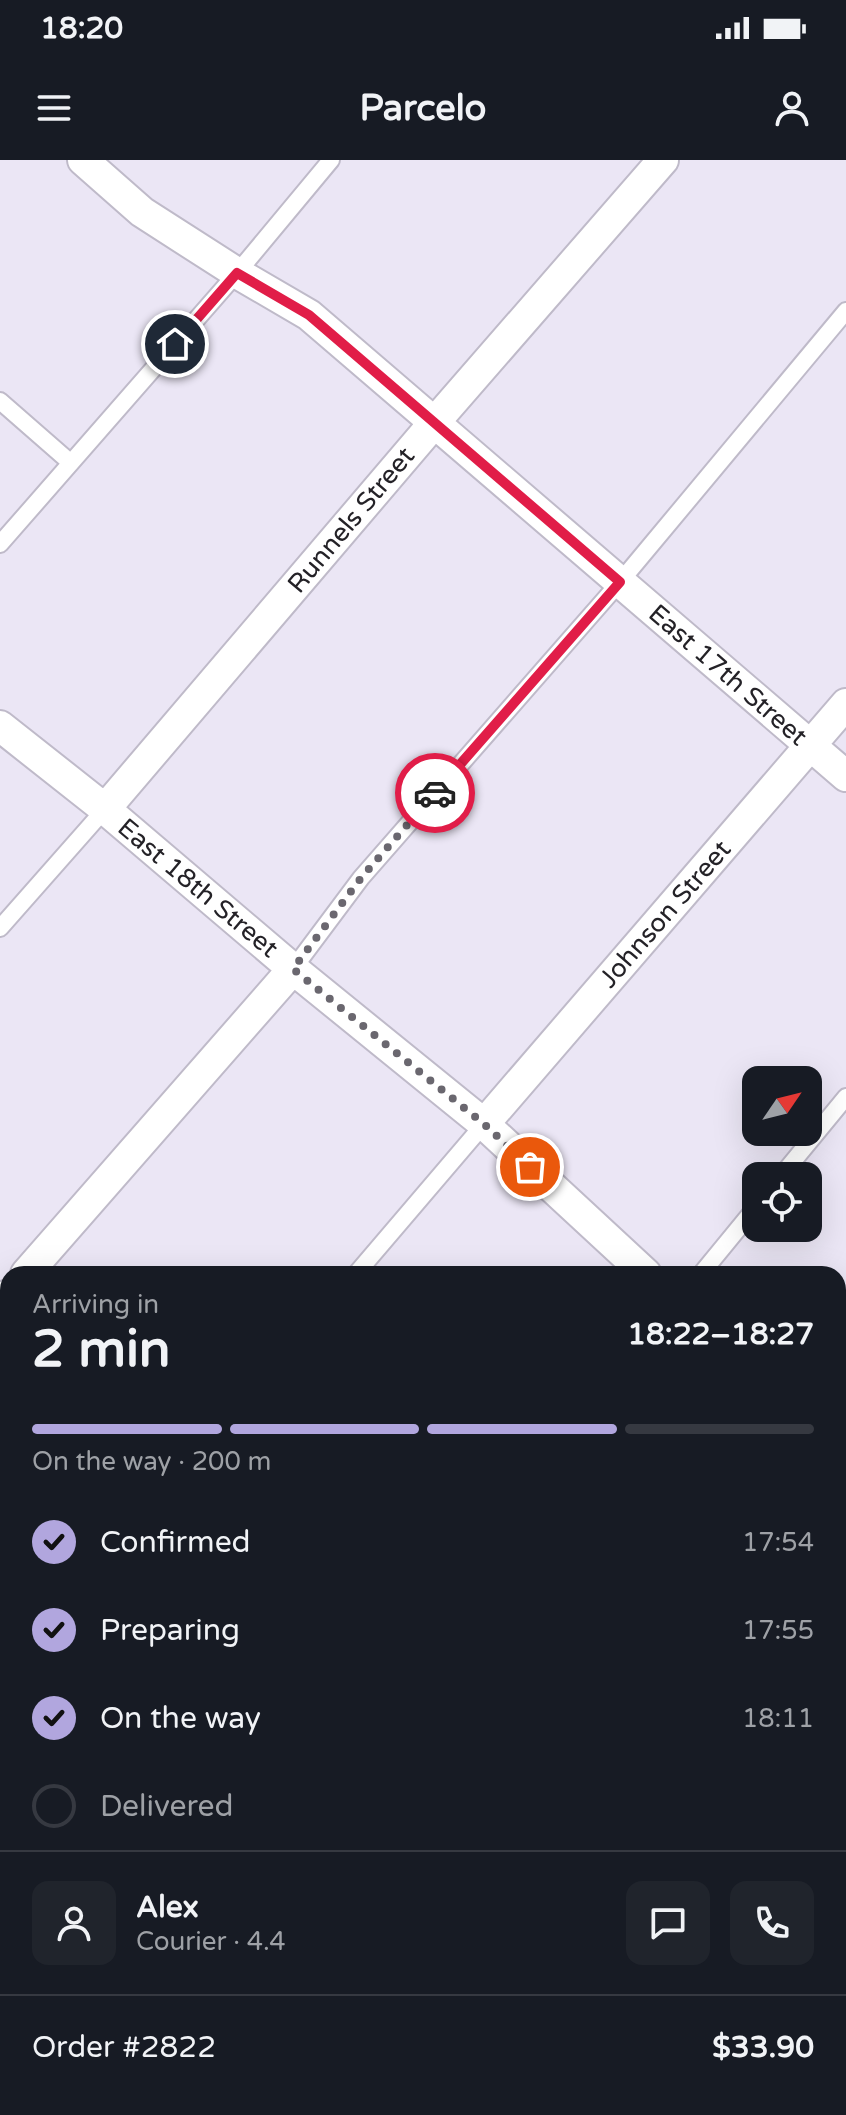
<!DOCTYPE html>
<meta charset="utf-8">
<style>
:root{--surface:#171b24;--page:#20242c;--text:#f1f3f6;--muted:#9ea1a6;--line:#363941;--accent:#b1a6de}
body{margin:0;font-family:"Varela Round",sans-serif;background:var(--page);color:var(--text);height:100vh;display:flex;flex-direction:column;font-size:30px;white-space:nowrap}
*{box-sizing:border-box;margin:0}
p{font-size:26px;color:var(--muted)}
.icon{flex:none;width:44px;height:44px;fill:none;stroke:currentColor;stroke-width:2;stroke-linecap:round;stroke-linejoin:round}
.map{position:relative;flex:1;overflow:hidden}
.panel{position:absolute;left:0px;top:1106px;width:846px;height:850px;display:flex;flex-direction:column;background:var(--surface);border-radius:24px 24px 0 0;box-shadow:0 8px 32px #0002}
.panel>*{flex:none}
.needle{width:52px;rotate:55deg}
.fabs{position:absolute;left:742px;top:906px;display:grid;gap:16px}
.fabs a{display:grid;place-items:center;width:80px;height:80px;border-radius:16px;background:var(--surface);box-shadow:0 8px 32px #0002;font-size:40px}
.pin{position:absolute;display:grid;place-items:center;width:68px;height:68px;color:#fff;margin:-34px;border:4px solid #fff;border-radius:50%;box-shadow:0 2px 8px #0007}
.courier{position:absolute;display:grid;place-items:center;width:80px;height:80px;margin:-40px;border:6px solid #e11d48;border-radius:50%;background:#fff;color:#222;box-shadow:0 2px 10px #0007}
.overview em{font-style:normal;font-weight:800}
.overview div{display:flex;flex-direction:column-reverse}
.overview{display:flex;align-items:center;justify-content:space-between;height:136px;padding:0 32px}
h1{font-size:52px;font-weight:800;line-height:60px}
.bar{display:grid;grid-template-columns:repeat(4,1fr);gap:12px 8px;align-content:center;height:96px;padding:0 32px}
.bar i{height:10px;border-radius:6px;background:var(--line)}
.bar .current{background:var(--accent)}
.bar p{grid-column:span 4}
.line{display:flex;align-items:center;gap:20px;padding:0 32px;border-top:2px solid var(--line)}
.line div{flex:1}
.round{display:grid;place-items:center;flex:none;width:84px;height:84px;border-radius:16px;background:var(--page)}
ol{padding:0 32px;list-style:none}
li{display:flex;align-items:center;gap:24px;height:88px}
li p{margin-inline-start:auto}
li .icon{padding:8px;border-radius:50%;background:var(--accent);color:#111;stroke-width:4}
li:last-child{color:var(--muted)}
li i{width:44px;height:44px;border:4px solid var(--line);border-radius:50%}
.status{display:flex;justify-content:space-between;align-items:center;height:56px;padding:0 40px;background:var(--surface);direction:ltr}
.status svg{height:22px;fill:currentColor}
header{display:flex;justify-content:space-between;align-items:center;height:104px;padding:0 32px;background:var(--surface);font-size:36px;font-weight:800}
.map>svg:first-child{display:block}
.built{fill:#e2daf0}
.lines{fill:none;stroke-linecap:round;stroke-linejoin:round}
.service-casing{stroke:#bfbac9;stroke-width:20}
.minor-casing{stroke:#bfbac9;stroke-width:34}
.tertiary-casing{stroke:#bfbac9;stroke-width:42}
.service{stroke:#fff;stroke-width:16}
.minor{stroke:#fff;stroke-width:30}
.tertiary{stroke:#fff;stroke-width:38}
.done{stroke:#6a676f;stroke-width:8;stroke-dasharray:0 14.4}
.route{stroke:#e11d48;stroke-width:10}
.labels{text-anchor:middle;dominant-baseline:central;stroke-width:8;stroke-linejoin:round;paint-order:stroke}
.street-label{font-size:26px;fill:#242227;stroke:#fff}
</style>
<div class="status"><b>18:20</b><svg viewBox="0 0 49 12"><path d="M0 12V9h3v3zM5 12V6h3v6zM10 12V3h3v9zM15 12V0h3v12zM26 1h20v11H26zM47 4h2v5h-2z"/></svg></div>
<header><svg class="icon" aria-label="menu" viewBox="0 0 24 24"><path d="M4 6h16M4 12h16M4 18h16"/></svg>Parcelo<svg class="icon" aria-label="person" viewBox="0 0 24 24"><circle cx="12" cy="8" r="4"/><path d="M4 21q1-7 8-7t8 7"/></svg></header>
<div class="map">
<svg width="846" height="1955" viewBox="0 0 846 1955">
<rect width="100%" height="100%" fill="#ebe6f5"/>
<path class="built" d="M846,1779v176h-148l6,-7h134v-159z"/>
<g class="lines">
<defs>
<path id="service" d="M0,241l71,62
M0,384l237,-271 94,-113
M0,768l105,-119
M293,809l68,-91 259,-296 226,-271
M781,1016l65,-79
M356,1114l128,-150
M701,1114l55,-67
M838,1301l8,-10
M0,1534l8,-9
M838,1748l8,8
M293,1955l6,-7
M736,1955l5,-7
M843,1955l3,-22"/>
<path id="minor" d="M83,0l59,52 95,61 72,42 537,461
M0,566l105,83 188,160 191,155 162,150
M105,649l329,-386 229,-263
M484,964l362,-420
M26,1114l267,-305
M0,1144l8,-9
M0,1198l8,6
M838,1267l8,6
M0,1825l8,6
M0,1913l8,-9
M147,1948l9,7"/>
<path id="tertiary" d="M838,1700l8,-8
M619,1955l6,-7"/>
</defs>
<use href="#service" class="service-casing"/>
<use href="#minor" class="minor-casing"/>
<use href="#tertiary" class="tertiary-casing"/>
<use href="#service" class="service"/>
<use href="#minor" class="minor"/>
<use href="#tertiary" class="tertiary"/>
</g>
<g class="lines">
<path class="done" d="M435,633l-74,85 -68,91 191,155 46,43"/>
<path class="route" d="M175,184l62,-71 72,42 311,267 -185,211"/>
</g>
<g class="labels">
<g class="street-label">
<text transform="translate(351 360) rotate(-50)">Runnels Street</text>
<text transform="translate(728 515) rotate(41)">East 17th Street</text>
<text transform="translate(198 728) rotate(40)">East 18th Street</text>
<text transform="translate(665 754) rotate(-49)">Johnson Street</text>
</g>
</g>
</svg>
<div class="fabs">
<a><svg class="needle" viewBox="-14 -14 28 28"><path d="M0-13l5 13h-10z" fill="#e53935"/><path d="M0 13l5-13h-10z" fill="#9ea1a6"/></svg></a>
<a><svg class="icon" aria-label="locate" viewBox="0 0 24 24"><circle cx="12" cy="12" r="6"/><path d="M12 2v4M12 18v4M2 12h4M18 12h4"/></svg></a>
</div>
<div class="pin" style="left:530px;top:1007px;background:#ea580c"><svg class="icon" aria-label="bag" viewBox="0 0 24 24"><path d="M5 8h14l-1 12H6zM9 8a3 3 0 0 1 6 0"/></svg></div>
<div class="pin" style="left:175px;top:184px;background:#1f2937"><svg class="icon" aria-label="home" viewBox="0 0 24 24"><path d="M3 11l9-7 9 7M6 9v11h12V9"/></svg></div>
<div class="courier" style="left:435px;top:633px"><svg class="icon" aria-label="car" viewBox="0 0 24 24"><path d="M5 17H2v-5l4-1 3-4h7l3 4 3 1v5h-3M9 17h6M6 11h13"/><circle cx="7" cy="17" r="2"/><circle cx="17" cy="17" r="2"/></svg></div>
<section class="panel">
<div class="overview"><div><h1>2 min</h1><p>Arriving in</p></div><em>18:22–18:27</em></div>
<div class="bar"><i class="current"></i><i class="current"></i><i class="current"></i><i></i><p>On the way · 200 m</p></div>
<ol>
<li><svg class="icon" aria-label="check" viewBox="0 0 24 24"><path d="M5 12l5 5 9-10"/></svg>Confirmed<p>17:54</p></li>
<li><svg class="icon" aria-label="check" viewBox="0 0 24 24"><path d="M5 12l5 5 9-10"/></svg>Preparing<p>17:55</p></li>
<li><svg class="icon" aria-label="check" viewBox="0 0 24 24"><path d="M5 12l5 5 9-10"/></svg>On the way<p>18:11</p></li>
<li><i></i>Delivered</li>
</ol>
<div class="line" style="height:144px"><a class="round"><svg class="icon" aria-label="person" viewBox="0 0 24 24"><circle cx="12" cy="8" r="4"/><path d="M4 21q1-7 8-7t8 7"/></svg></a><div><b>Alex</b><p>Courier · 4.4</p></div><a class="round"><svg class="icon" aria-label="chat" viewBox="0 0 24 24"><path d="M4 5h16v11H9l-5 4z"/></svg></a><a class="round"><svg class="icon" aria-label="phone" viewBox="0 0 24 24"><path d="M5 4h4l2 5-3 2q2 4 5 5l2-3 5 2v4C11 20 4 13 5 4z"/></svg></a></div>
<div class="line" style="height:104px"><div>Order #2822</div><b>$33.90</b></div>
</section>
</div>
